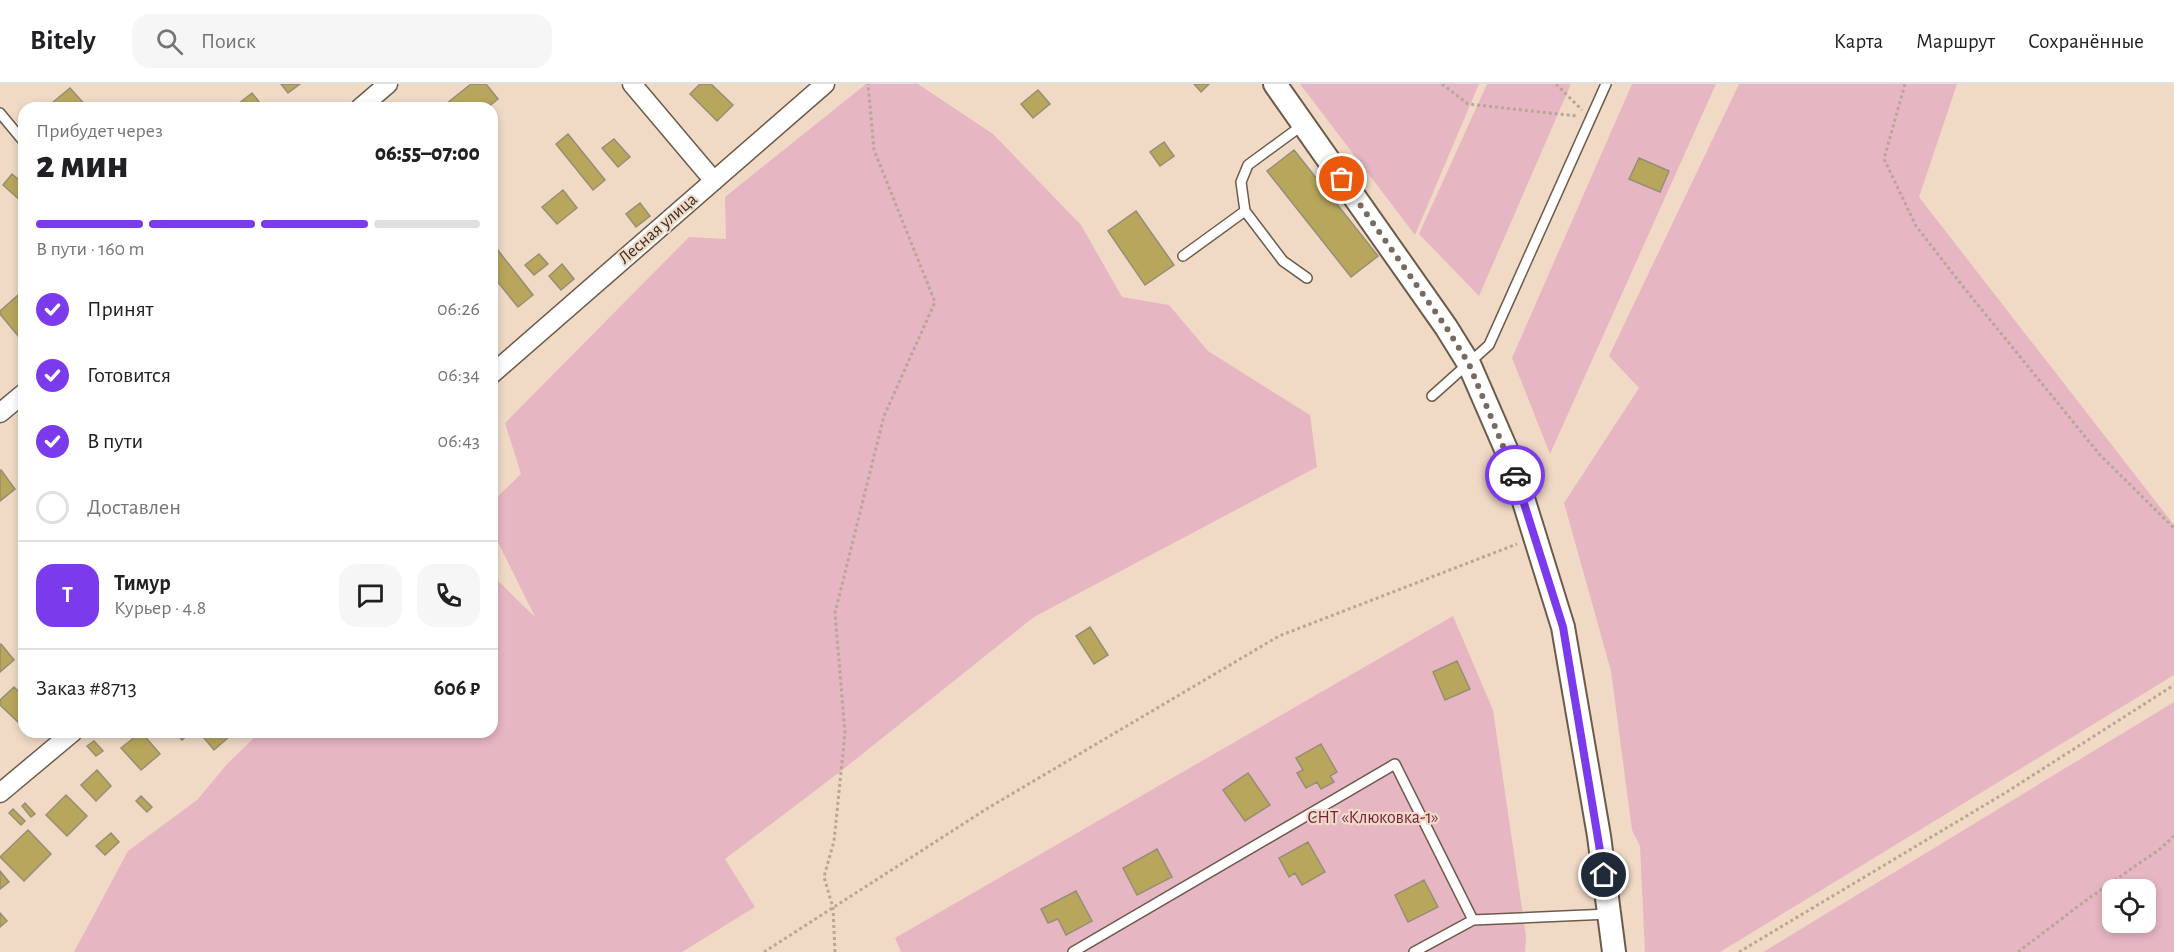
<!DOCTYPE html>
<html lang="ru">
<meta charset="utf-8">
<style>
:root{--surface:#fff;--page:#f6f6f6;--text:#202124;--muted:#757577;--line:#e0e0e0;--accent:#7c3aed}
body{margin:0;font-family:"Alegreya Sans",sans-serif;background:var(--page);color:var(--text);height:100vh;display:flex;flex-direction:column;font-size:22px;white-space:nowrap}
*{box-sizing:border-box;margin:0}
p{font-size:20px;color:var(--muted)}
.icon{flex:none;width:33px;height:33px;fill:none;stroke:currentColor;stroke-width:2;stroke-linecap:round;stroke-linejoin:round}
.map{position:relative;flex:1;overflow:hidden}
.panel{position:absolute;left:18px;top:18px;width:480px;height:636px;display:flex;flex-direction:column;background:var(--surface);border-radius:18px;box-shadow:0 3px 9px #0003}
.panel>*{flex:none}
.controls{position:absolute;left:2102px;top:795px;display:grid;gap:12px}
.controls a{display:grid;place-items:center;width:54px;height:54px;border-radius:12px;background:var(--surface);box-shadow:0 3px 9px #0003;font-size:30px}
.pin{position:absolute;display:grid;place-items:center;width:51px;height:51px;color:#fff;margin:-26px;border:3px solid #fff;border-radius:50%;box-shadow:0 2px 6px #0007}
.courier{position:absolute;display:grid;place-items:center;width:60px;height:60px;margin:-30px;border:4px solid #7c3aed;border-radius:50%;background:#fff;color:#222;box-shadow:0 2px 8px #0007}
.head em{font-style:normal;font-weight:800}
.head div{display:flex;flex-direction:column-reverse}
.head{display:flex;align-items:center;justify-content:space-between;height:102px;padding:0 18px}
h1{font-size:39px;font-weight:800;line-height:45px}
.bar{display:grid;grid-template-columns:repeat(4,1fr);gap:9px 6px;align-content:center;height:72px;padding:0 18px}
.bar i{height:8px;border-radius:4px;background:var(--line)}
.bar .current{background:var(--accent)}
.bar p{grid-column:span 4}
.line{display:flex;align-items:center;gap:15px;padding:0 18px;border-top:2px solid var(--line)}
.line div{flex:1}
.round{display:grid;place-items:center;flex:none;width:63px;height:63px;border-radius:18px;background:var(--page)}
ol{padding:0 18px;list-style:none}
li{display:flex;align-items:center;gap:18px;height:66px}
li p{margin-inline-start:auto}
li .icon{padding:6px;border-radius:50%;background:var(--accent);color:#fff;stroke-width:4}
li:last-child{color:var(--muted)}
li i{width:33px;height:33px;border:3px solid var(--line);border-radius:50%}
header{display:flex;align-items:center;gap:36px;box-sizing:border-box;height:84px;padding:0 30px;background:var(--surface);border-bottom:2px solid var(--line)}
header strong{font-size:28px}
nav{display:flex;gap:33px;margin-inline-start:auto;font-size:21px}
.search{width:420px;height:54px;background:var(--page);display:flex;align-items:center;gap:15px;box-sizing:border-box;padding:0 21px;border-radius:18px;color:var(--muted);font-size:22px}
.map>svg:first-child{display:block}
.green{fill:#e7b6c3;fill-rule:evenodd}
.building{fill:#b9a65d;stroke:#958f75;stroke-width:1.5}
.lines{fill:none;stroke-linecap:round;stroke-linejoin:round}
.service-casing{stroke:#6e5a49;stroke-width:12}
.minor-casing{stroke:#6e5a49;stroke-width:21}
.tertiary-casing{stroke:#6e5a49;stroke-width:26}
.path{stroke:#b8a696;stroke-width:3;stroke-dasharray:3 3;stroke-linecap:butt}
.service{stroke:#fff;stroke-width:9}
.minor{stroke:#fff;stroke-width:18}
.tertiary{stroke:#fff;stroke-width:22}
.done{stroke:#786a5f;stroke-width:6;stroke-dasharray:0 10.8}
.route{stroke:#7c3aed;stroke-width:8}
.labels{text-anchor:middle;dominant-baseline:central;stroke-width:4.5;stroke-linejoin:round;paint-order:stroke}
.street-label{font-size:18px;fill:#372e27;stroke:#f0dac6}
.park-label{font-size:18px;fill:#761c40;stroke:#f0dac6}
</style>
<header>
<strong>Bitely</strong>
<div class="search"><svg class="icon" aria-label="search" viewBox="0 0 24 24"><circle cx="10" cy="10" r="6"/><path d="M15 15l6 6"/></svg>Поиск</div>
<nav><a>Карта</a><a>Маршрут</a><a>Сохранённые</a></nav>
</header>
<div class="map">
<svg width="2174" height="868" viewBox="0 0 2174 868">
<rect width="100%" height="100%" fill="#f0dac6"/>
<path class="green" d="M866,0h52l75,50 88,91 41,72 47,8 39,46 102,64 7,52 -283,150 -193,154 -116,88 30,48 -73,45h-608l54,-101 69,-51 31,-37 32,-31h232v-157l43,42 -43,-87v-28l29,-28 -16,-51 184,-186 37,2 -1,-42z
M1300,0h179l-64,151z
M1487,0h84l-92,212 -60,-62z
M1632,0h84l-166,370 -38,-96z
M1739,0h218l-38,113 255,328v150l-454,277h-75l-5,-106 -8,-16 -21,-159 -47,-168 75,-115 -30,-32z
M1453,532l40,94 33,226 -1,16h-624l-6,-14z
M2174,618v250h-411zM2112,806h33v32h-33z"/>
<path class="building" d="M281,0h19l-12,9z
M471,0h15l12,15 -11,9h-46z
M700,0h11l22,21 -16,16 -27,-27z
M1194,0h15l-8,8z
M70,4l17,19 -41,1z
M1038,6l12,14 -17,14 -12,-14z
M252,9l12,15h-31z
M568,50l37,46 -12,10 -37,-46z
M614,55l16,18 -12,10 -16,-19z
M1164,58l10,14 -14,10 -10,-14z
M1294,66l84,106 -27,21 -84,-106z
M1639,74l30,13 -9,21 -31,-13z
M12,90l12,10 -1,19 -20,-18z
M563,106l14,18 -20,16 -15,-17z
M640,119l10,13 -14,11 -10,-13z
M1136,127l38,54 -29,20 -37,-54z
M497,165l36,46 -15,12 -26,-32v-22z
M539,170l9,10 -14,11 -9,-10z
M562,180l12,15 -13,11 -12,-14z
M24,206v43l-5,4 -19,-23v-3z
M1,386l14,19 -15,12v-30z
M1090,543l18,28 -14,9 -18,-28z
M1,560l13,16 -14,12v-27z
M1457,577l13,28 -25,11 -12,-28z
M14,603l10,10v21l-5,5 -19,-18v-5z
M141,648l19,22 -19,16 -20,-22z
M175,648h16l-9,8z
M211,648h15l4,4 -16,14 -10,-12z
M94,657l9,10 -7,5 -9,-10z
M1321,660l16,28 -7,4 4,6 -13,7 -4,-7 -11,6 -9,-15 6,-3 -7,-12z
M97,686l14,16 -15,15 -15,-16z
M1248,689l22,32 -25,16 -22,-31z
M66,711l21,21 -20,20 -21,-21z
M141,712l11,11 -5,5 -11,-11z
M25,719l10,11 -4,3 -9,-11z
M13,725l12,12 -4,4 -12,-12z
M28,746l23,24 -27,27 -24,-24z
M111,749l8,9 -14,13 -9,-9z
M1308,758l17,30 -23,13 -7,-12 -6,4 -10,-19z
M1157,765l15,28 -35,18 -14,-27z
M0,787l9,11 -9,7z
M1424,796l14,27 -30,15 -13,-27z
M1076,807l16,30 -26,14 -8,-16 -10,4 -7,-14z
M0,829l7,8 -7,6z"/>
<g class="lines">
<defs>
<path id="service" d="M0,29l24,29
M1304,40l-56,41 -7,17 4,29 38,50 24,17
M1183,172l62,-45
M1432,312l57,-51 117,-261
M1073,868l322,-188 78,156
M1414,868l59,-32 136,-6"/>
<path id="minor" d="M632,0l82,97
M360,24l28,-24
M492,290l333,-290
M0,329l24,-20
M0,709l73,-61"/>
<path id="tertiary" d="M1275,0l171,243 23,37 43,99 51,164 36,209 15,116"/>
</defs>
<use href="#service" class="service-casing"/>
<use href="#minor" class="minor-casing"/>
<use href="#tertiary" class="tertiary-casing"/>
<path class="path" d="M1442,0l26,20 109,12
M1556,0l26,26
M1905,0l-21,75 32,67 49,63 135,166 74,73
M764,868l224,-144 291,-172 238,-92
M835,868l-2,-44 -9,-31 10,-36 11,-108 -10,-120 49,-197 51,-114 -61,-152 -6,-66
M1739,868l266,-159 169,-108
M2018,868l71,-54 71,-49 14,-13"/>
<use href="#service" class="service"/>
<use href="#minor" class="minor"/>
<use href="#tertiary" class="tertiary"/>
</g>
<g class="lines">
<path class="done" d="M1342,95l104,148 23,37 46,111"/>
<path class="route" d="M1515,391l48,152 41,248"/>
</g>
<g class="labels">
<g class="street-label">
<text transform="translate(658 145) rotate(-41)">Лесная улица</text>
</g>
<g class="park-label">
<text x="1373" y="734">СНТ «Клюковка-1»</text>
</g>
</g>
</svg>
<div class="controls">
<a><svg class="icon" aria-label="locate" viewBox="0 0 24 24"><circle cx="12" cy="12" r="6"/><path d="M12 2v4M12 18v4M2 12h4M18 12h4"/></svg></a>
</div>
<div class="pin" style="left:1342px;top:95px;background:#ea580c"><svg class="icon" aria-label="bag" viewBox="0 0 24 24"><path d="M5 8h14l-1 12H6zM9 8a3 3 0 0 1 6 0"/></svg></div>
<div class="pin" style="left:1604px;top:791px;background:#1f2937"><svg class="icon" aria-label="home" viewBox="0 0 24 24"><path d="M3 11l9-7 9 7M6 9v11h12V9"/></svg></div>
<div class="courier" style="left:1515px;top:391px"><svg class="icon" aria-label="car" viewBox="0 0 24 24"><path d="M5 17H2v-5l4-1 3-4h7l3 4 3 1v5h-3M9 17h6M6 11h13"/><circle cx="7" cy="17" r="2"/><circle cx="17" cy="17" r="2"/></svg></div>
<section class="panel">
<div class="head"><div><h1>2 мин</h1><p>Прибудет через</p></div><em>06:55–07:00</em></div>
<div class="bar"><i class="current"></i><i class="current"></i><i class="current"></i><i></i><p>В пути · 160 m</p></div>
<ol>
<li><svg class="icon" aria-label="check" viewBox="0 0 24 24"><path d="M5 12l5 5 9-10"/></svg>Принят<p>06:26</p></li>
<li><svg class="icon" aria-label="check" viewBox="0 0 24 24"><path d="M5 12l5 5 9-10"/></svg>Готовится<p>06:34</p></li>
<li><svg class="icon" aria-label="check" viewBox="0 0 24 24"><path d="M5 12l5 5 9-10"/></svg>В пути<p>06:43</p></li>
<li><i></i>Доставлен</li>
</ol>
<div class="line" style="height:108px"><b class="round" style="background:var(--accent);color:#fff">Т</b><div><b>Тимур</b><p>Курьер · 4.8</p></div><a class="round"><svg class="icon" aria-label="chat" viewBox="0 0 24 24"><path d="M4 5h16v11H9l-5 4z"/></svg></a><a class="round"><svg class="icon" aria-label="phone" viewBox="0 0 24 24"><path d="M5 4h4l2 5-3 2q2 4 5 5l2-3 5 2v4C11 20 4 13 5 4z"/></svg></a></div>
<div class="line" style="height:78px"><div>Заказ #8713</div><b>606 ₽</b></div>
</section>
</div>
